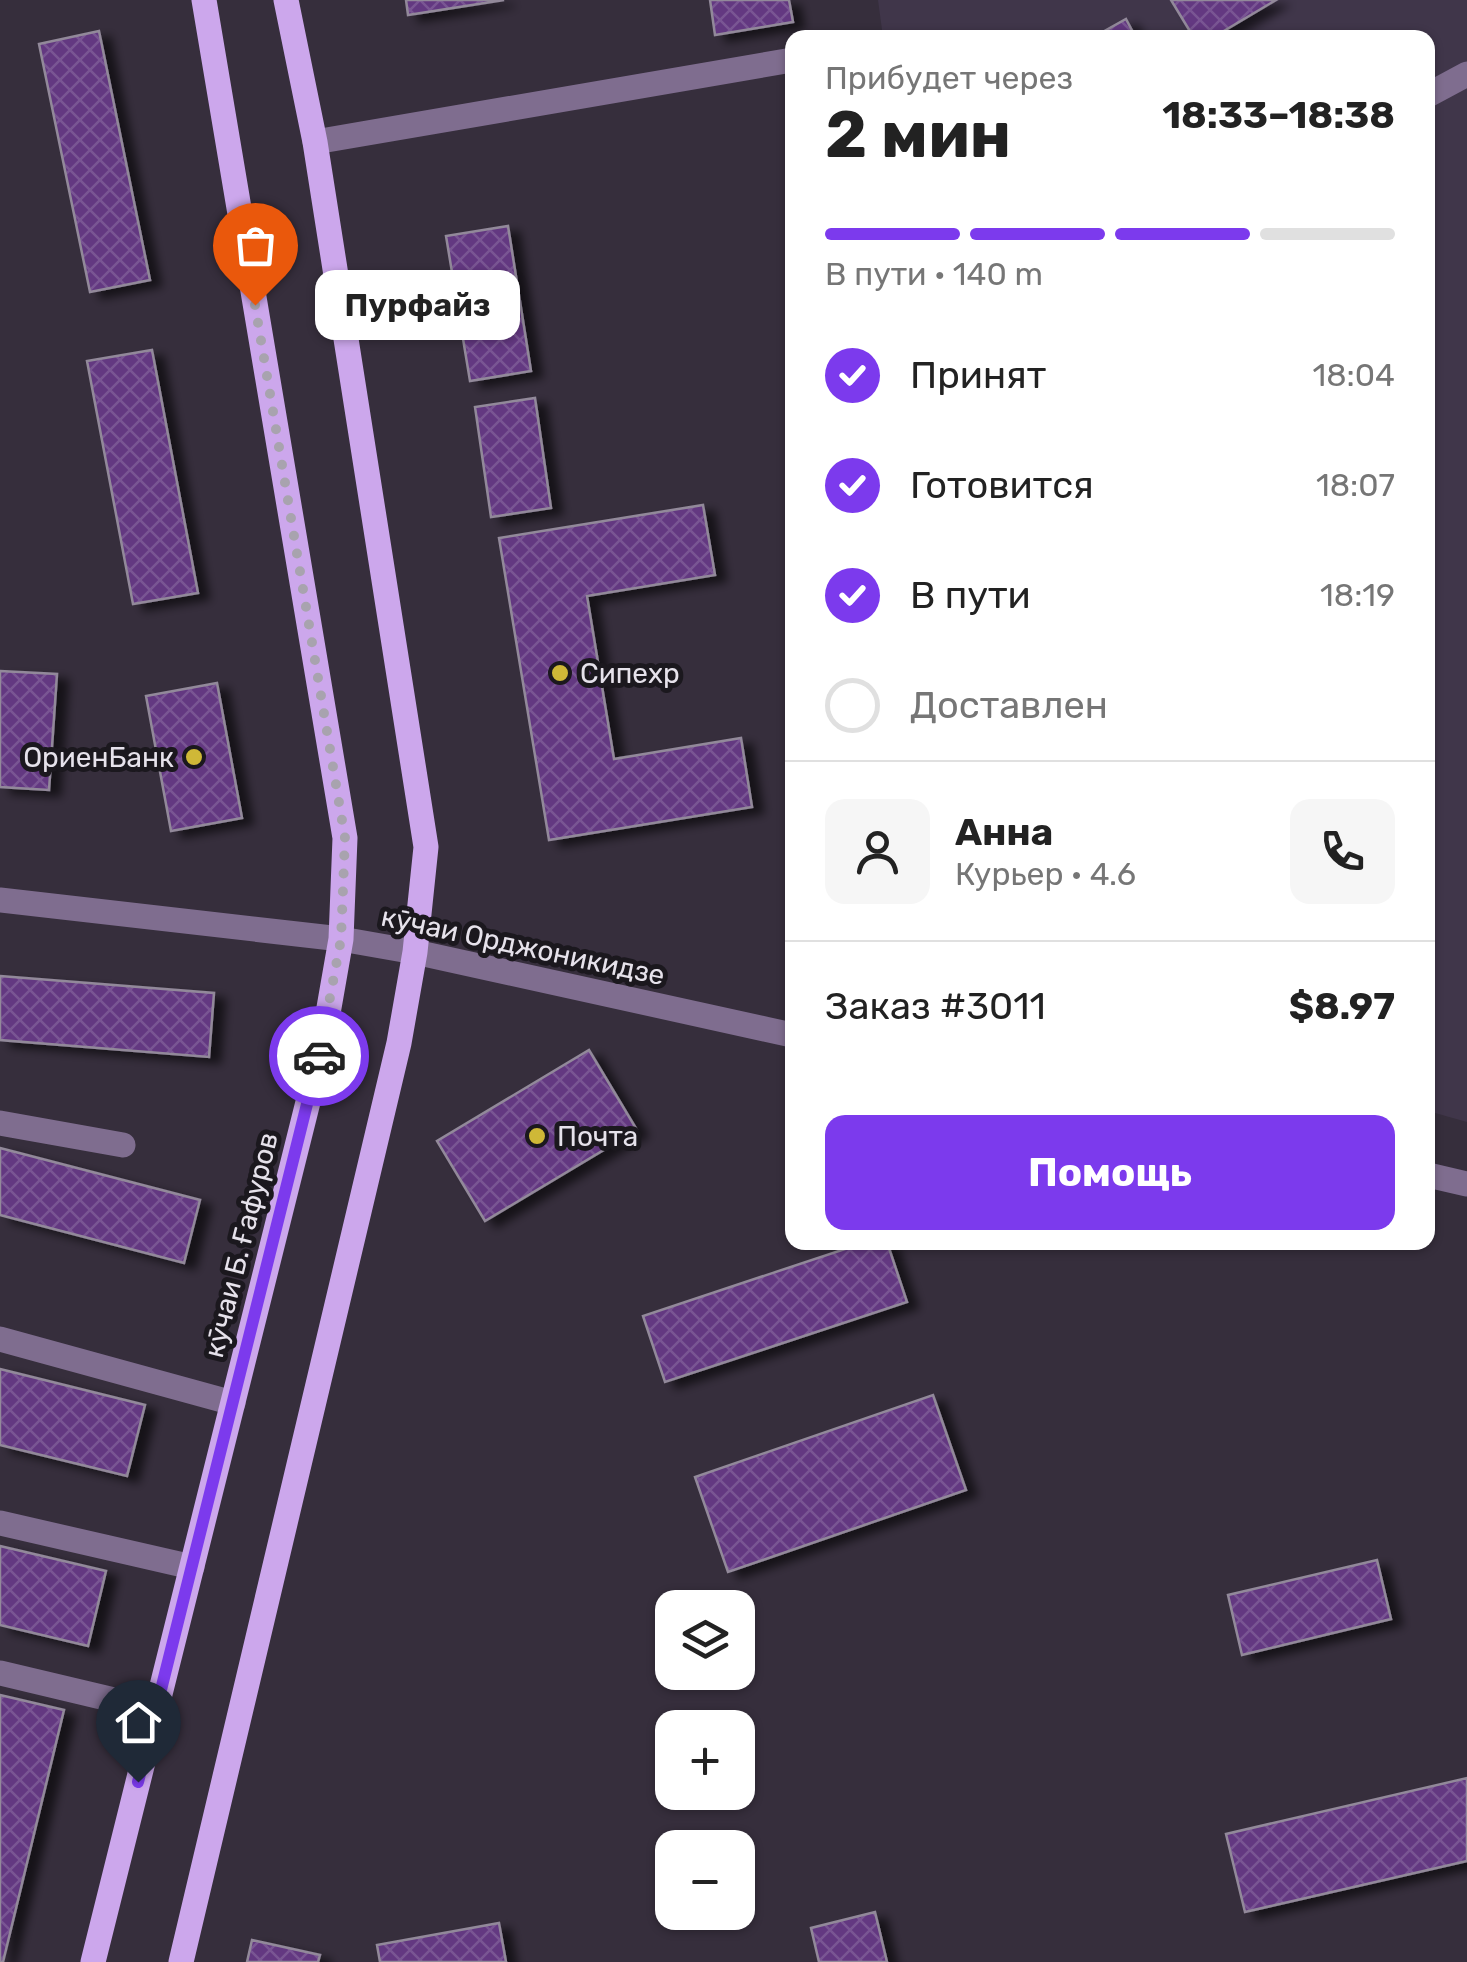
<!DOCTYPE html>
<html lang="ru">
<meta charset="utf-8">
<style>
:root{--surface:#fff;--page:#f6f6f6;--text:#222;--muted:#767676;--line:#e0e0e0;--accent:#7c3aed}
body{margin:0;font-family:Rubik,sans-serif;background:var(--page);color:var(--text);height:100vh;display:flex;flex-direction:column;font-size:38px;white-space:nowrap}
*{box-sizing:border-box;margin:0}
p{font-size:32px;color:var(--muted)}
.icon{flex:none;width:55px;height:55px;fill:none;stroke:currentColor;stroke-width:2;stroke-linecap:round;stroke-linejoin:round}
.map{position:relative;flex:1;overflow:hidden}
.sheet{position:absolute;left:785px;top:30px;width:650px;height:1220px;display:flex;flex-direction:column;background:var(--surface);border-radius:20px;box-shadow:0 2px 8px #0004}
.sheet>*{flex:none}
.tools{position:absolute;left:655px;top:1590px;display:grid;gap:20px}
.tools a{display:grid;place-items:center;width:100px;height:100px;border-radius:20px;background:var(--surface);box-shadow:0 2px 8px #0004;font-size:50px}
.pin{position:absolute;display:grid;place-items:center;width:85px;height:85px;color:#fff;margin:-102px -42px;border-radius:50% 50% 50% 0;rotate:-45deg;box-shadow:0 0 10px #0007}
.pin .icon{rotate:45deg}
.courier{position:absolute;display:grid;place-items:center;width:100px;height:100px;margin:-50px;border:8px solid #7c3aed;border-radius:50%;background:#fff;color:#222;box-shadow:0 2px 12px #0007}
.bubble{position:absolute;height:70px;border-radius:20px;background:var(--surface);box-shadow:0 2px 8px #0004;font-size:32px;font-weight:700;line-height:70px;text-align:center}
.headline em{font-style:normal;font-weight:700}
.headline div{display:flex;flex-direction:column-reverse}
.headline{display:flex;align-items:center;justify-content:space-between;height:170px;padding:0 40px}
h1{font-size:65px;font-weight:700;line-height:75px}
.bar{display:grid;grid-template-columns:repeat(4,1fr);gap:15px 10px;align-content:center;height:120px;padding:0 40px}
.bar i{height:12px;border-radius:8px;background:var(--line)}
.bar .on{background:var(--accent)}
.bar p{grid-column:span 4}
.line{display:flex;align-items:center;gap:25px;padding:0 40px;border-top:2px solid var(--line)}
.line div{flex:1}
.round{display:grid;place-items:center;flex:none;width:105px;height:105px;border-radius:20px;background:var(--page)}
ol{padding:0 40px;list-style:none}
li{display:flex;align-items:center;gap:30px;height:110px}
li p{margin-inline-start:auto}
li .icon{padding:10px;border-radius:50%;background:var(--accent);color:#fff;stroke-width:4}
li:last-child{color:var(--muted)}
li i{width:55px;height:55px;border:5px solid var(--line);border-radius:50%}
.cta{display:flex;gap:20px;margin-top:auto;padding:20px 40px}
.cta a{flex:1;height:115px;border-radius:20px;background:var(--accent);color:#fff;font-size:40px;font-weight:700;line-height:115px;text-align:center}
.map>svg:first-child{display:block}
.built{fill:#40364a}
.building{fill:url(#building-cross-hatch);stroke:#92899a;stroke-width:2.5;filter:url(#shadow)}
.lines{fill:none;stroke-linecap:round;stroke-linejoin:round}
.minor{stroke:#7f6d8f;stroke-width:25}
.major{stroke:#cca7ec;stroke-width:25}
.done{stroke:#a8a3ae;stroke-width:10;stroke-dasharray:0 18}
.route{stroke:#7c3aed;stroke-width:12}
.poi-dot{fill:#cfb837;stroke:#1b181e;stroke-width:4}
.labels{text-anchor:middle;dominant-baseline:central;stroke-width:10;stroke-linejoin:round;paint-order:stroke}
.poi-label{font-size:28px;fill:#e6e2eb;stroke:#1b181e;text-anchor:start}
.street-label{font-size:28px;fill:#e6e2eb;stroke:#1b181e}
</style>
<div class="map">
<svg width="1467" height="1962" viewBox="0 0 1467 1962">
<defs>
<pattern id="building-cross-hatch" width="8" height="8" patternUnits="userSpaceOnUse" patternTransform="scale(2.5)"><rect width="8" height="8" fill="#633981"/><path d="M0 0l8 8M0 8l8-8" fill="none" stroke="#795593"/></pattern>
<filter id="shadow"><feDropShadow dx="11" dy="6" stdDeviation="5" flood-color="#0009"/></filter>
</defs>
<rect width="100%" height="100%" fill="#362e3c"/>
<path class="built" d="M878,0h589v1122l-39,-11v-1073l-545,-1z"/>
<path class="building" d="M406,0h98l-96,15z
M710,0h79l4,22 -78,13z
M1171,0h105l-64,38h-18z
M1126,19l10,19h-44z
M99,31l51,249 -60,12 -51,-248z
M508,226l23,145 -61,10 -24,-145z
M152,350l46,243 -65,11 -46,-243z
M535,398l16,110 -60,9 -16,-110z
M703,505l12,70 -128,21 27,163 127,-21 11,69 -203,33 -50,-302z
M0,671l57,3 -8,116 -49,-3z
M217,683l25,135 -71,13 -25,-135z
M0,976l214,17 -5,64 -209,-17z
M589,1050l48,80 -152,91 -48,-80z
M0,1148l200,52 -16,63 -184,-48z
M866,1242h21l20,60 -242,80 -22,-66z
M0,1369l145,36 -18,71 -127,-31z
M933,1395l33,95 -238,82 -33,-95z
M0,1546l106,25 -18,75 -88,-21z
M1377,1560l14,59 -149,36 -14,-60z
M0,1695l64,15 -61,252h-3z
M1467,1778v83l-222,51 -19,-78z
M875,1912l12,50h-68l-8,-34z
M499,1923l7,39h-126l-3,-17z
M252,1940l68,15 -2,7h-71z"/>
<g class="lines">
<path class="minor" d="M1428,95l39,-21
M315,142l477,-82
M0,900l341,39 74,13 377,83
M0,1123l123,22
M1428,1175l39,9
M0,1339l233,64
M0,1523l192,44
M0,1673l156,37"/>
<path class="major" d="M93,1962l230,-920 18,-103 4,-101 -141,-838
M181,1962l218,-919 16,-91 11,-105 -111,-705 -29,-142"/>
</g>
<g class="lines">
<path class="done" d="M255,305l90,533 -4,101 -22,117"/>
<path class="route" d="M138,1782l181,-726"/>
</g>
<g class="poi-dot">
<circle cx="560" cy="673" r="10"/>
<circle cx="194" cy="757" r="10"/>
<circle cx="537" cy="1136" r="10"/>
</g>
<g class="labels">
<g class="poi-label">
<text x="580" y="673">Сипехр</text>
<text x="174" y="757" text-anchor="end">ОриенБанк</text>
<text x="557" y="1136">Почта</text>
</g>
<g class="street-label">
<text transform="translate(523 946) rotate(12)">кӯчаи Орджоникидзе</text>
<text transform="translate(241 1245) rotate(-76)">кӯчаи Б. Ғафуров</text>
</g>
</g>
</svg>
<div class="tools">
<a><svg class="icon" aria-label="layers" viewBox="0 0 24 24"><path d="M12 4l9 5-9 5-9-5zM3 14l9 5 9-5"/></svg></a>
<a>+</a>
<a>−</a>
</div>
<div class="pin" style="left:255px;top:305px;background:#ea580c"><svg class="icon" aria-label="bag" viewBox="0 0 24 24"><path d="M5 8h14l-1 12H6zM9 8a3 3 0 0 1 6 0"/></svg></div>
<div class="pin" style="left:138px;top:1782px;background:#1f2937"><svg class="icon" aria-label="home" viewBox="0 0 24 24"><path d="M3 11l9-7 9 7M6 9v11h12V9"/></svg></div>
<div class="courier" style="left:319px;top:1056px"><svg class="icon" aria-label="car" viewBox="0 0 24 24"><path d="M5 17H2v-5l4-1 3-4h7l3 4 3 1v5h-3M9 17h6M6 11h13"/><circle cx="7" cy="17" r="2"/><circle cx="17" cy="17" r="2"/></svg></div>
<div class="bubble" style="left:315px;top:270px;width:205px">Пурфайз</div>
<section class="sheet">
<div class="headline"><div><h1>2 мин</h1><p>Прибудет через</p></div><em>18:33–18:38</em></div>
<div class="bar"><i class="on"></i><i class="on"></i><i class="on"></i><i></i><p>В пути · 140 m</p></div>
<ol>
<li><svg class="icon" aria-label="check" viewBox="0 0 24 24"><path d="M5 12l5 5 9-10"/></svg>Принят<p>18:04</p></li>
<li><svg class="icon" aria-label="check" viewBox="0 0 24 24"><path d="M5 12l5 5 9-10"/></svg>Готовится<p>18:07</p></li>
<li><svg class="icon" aria-label="check" viewBox="0 0 24 24"><path d="M5 12l5 5 9-10"/></svg>В пути<p>18:19</p></li>
<li><i></i>Доставлен</li>
</ol>
<div class="line" style="height:180px"><a class="round"><svg class="icon" aria-label="person" viewBox="0 0 24 24"><circle cx="12" cy="8" r="4"/><path d="M4 21q1-7 8-7t8 7"/></svg></a><div><b>Анна</b><p>Курьер · 4.6</p></div><a class="round"><svg class="icon" aria-label="phone" viewBox="0 0 24 24"><path d="M5 4h4l2 5-3 2q2 4 5 5l2-3 5 2v4C11 20 4 13 5 4z"/></svg></a></div>
<div class="line" style="height:130px"><div>Заказ #3011</div><b>$8.97</b></div>
<div class="cta"><a>Помощь</a></div>
</section>
</div>
